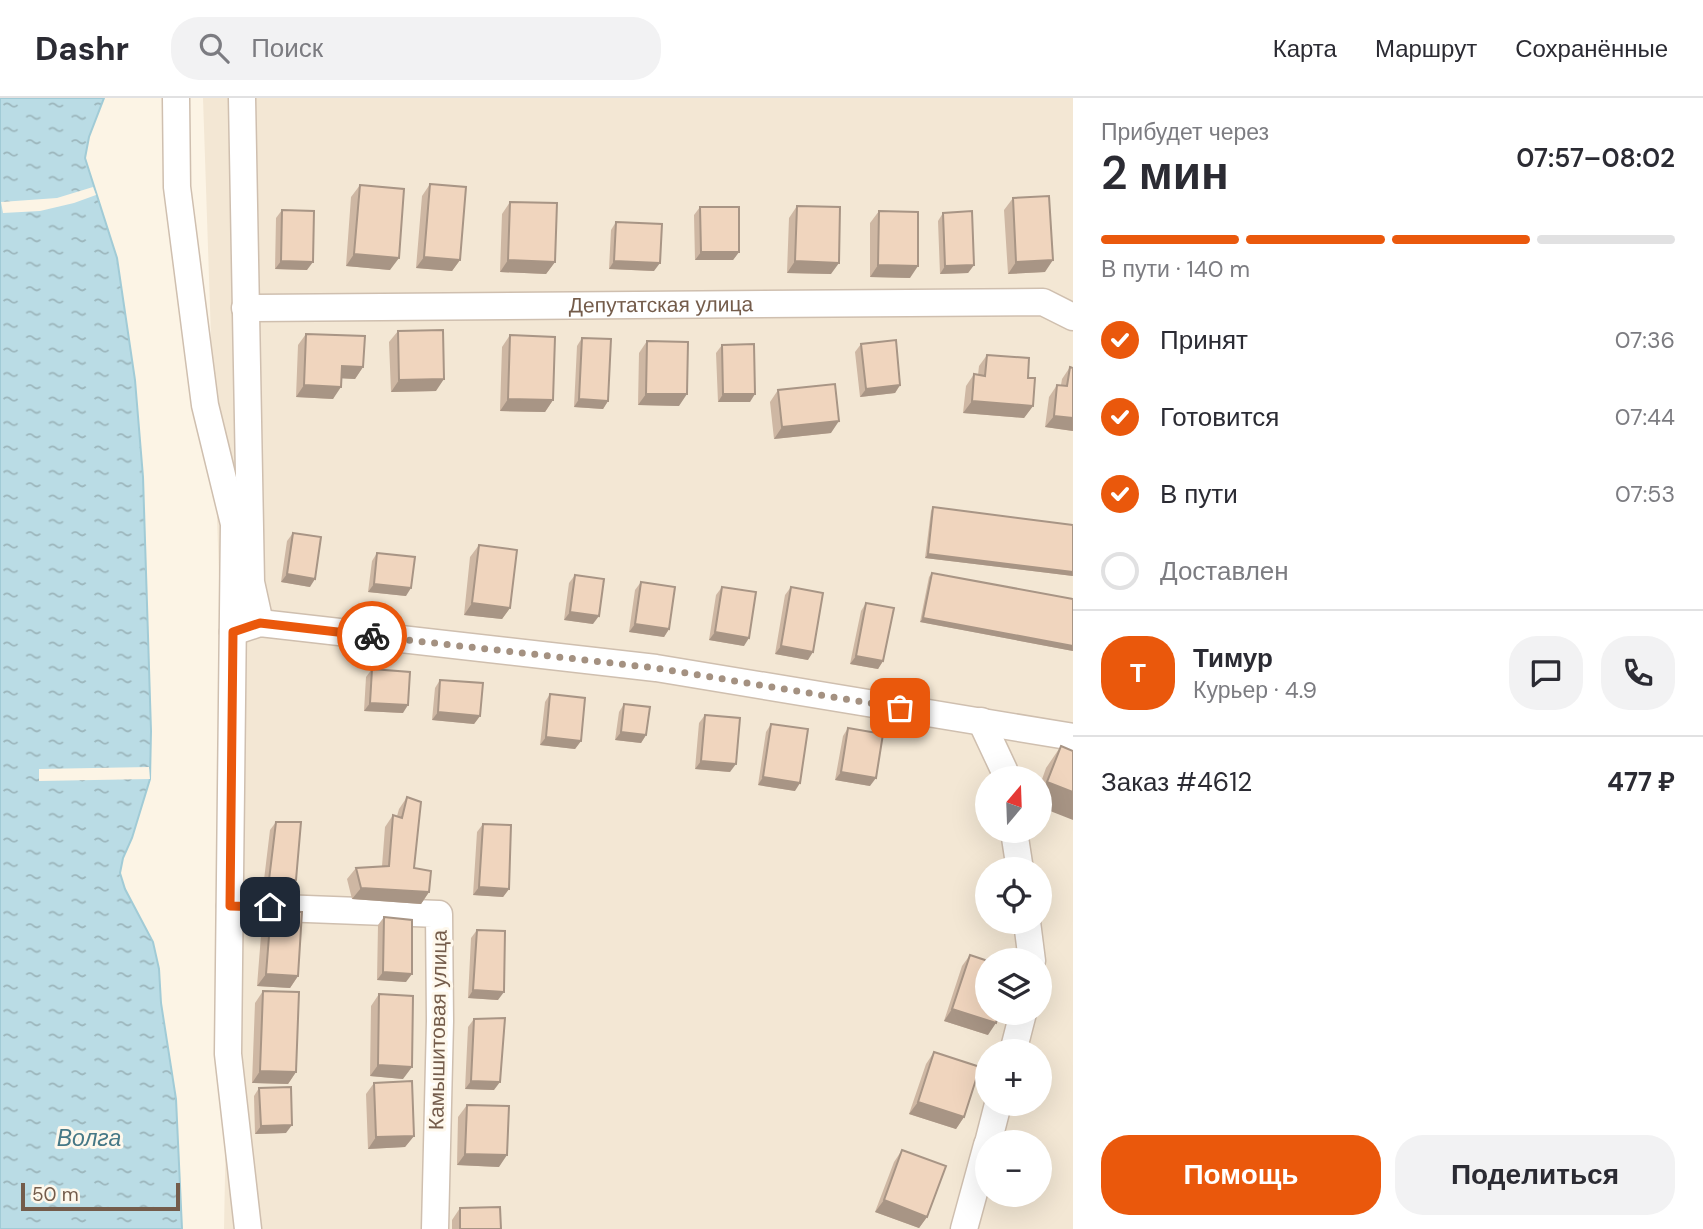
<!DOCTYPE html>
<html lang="ru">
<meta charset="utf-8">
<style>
:root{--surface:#fff;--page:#f2f2f3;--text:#2b2b33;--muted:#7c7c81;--line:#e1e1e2;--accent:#ea580c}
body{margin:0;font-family:"DM Sans",sans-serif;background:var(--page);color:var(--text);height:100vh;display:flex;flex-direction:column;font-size:26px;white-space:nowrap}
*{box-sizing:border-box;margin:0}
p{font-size:23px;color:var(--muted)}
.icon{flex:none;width:38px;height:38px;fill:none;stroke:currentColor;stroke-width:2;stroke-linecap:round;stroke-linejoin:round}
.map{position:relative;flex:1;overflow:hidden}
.details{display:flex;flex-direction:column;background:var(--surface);width:630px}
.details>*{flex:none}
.needle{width:46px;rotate:19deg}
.fabs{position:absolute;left:975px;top:668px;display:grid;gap:14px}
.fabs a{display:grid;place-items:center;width:77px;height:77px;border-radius:50%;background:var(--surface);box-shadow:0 7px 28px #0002;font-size:35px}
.scale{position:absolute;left:21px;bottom:18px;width:159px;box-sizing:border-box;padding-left:7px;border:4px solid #745c4b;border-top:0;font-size:19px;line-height:24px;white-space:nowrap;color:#745c4b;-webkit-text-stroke:5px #fef8ec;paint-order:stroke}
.pin{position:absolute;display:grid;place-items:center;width:60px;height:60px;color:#fff;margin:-30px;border-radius:14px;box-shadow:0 4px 10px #0006}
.courier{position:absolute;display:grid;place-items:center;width:70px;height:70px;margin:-35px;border:5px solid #ea580c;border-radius:50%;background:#fff;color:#222;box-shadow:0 2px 9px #0007}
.overview em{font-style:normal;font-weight:600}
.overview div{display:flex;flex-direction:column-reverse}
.overview{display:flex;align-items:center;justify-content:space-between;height:119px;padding:0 28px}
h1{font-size:46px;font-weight:600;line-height:52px}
.bar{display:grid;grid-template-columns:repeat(4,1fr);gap:10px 7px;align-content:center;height:84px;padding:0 28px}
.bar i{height:9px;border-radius:5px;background:var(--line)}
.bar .on{background:var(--accent)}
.bar p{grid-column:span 4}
.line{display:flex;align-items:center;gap:18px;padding:0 28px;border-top:2px solid var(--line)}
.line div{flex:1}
.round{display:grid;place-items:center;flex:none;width:74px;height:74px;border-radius:28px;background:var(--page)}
ol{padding:0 28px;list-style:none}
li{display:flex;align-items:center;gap:21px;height:77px}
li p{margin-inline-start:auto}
li .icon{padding:7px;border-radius:50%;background:var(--accent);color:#fff;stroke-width:4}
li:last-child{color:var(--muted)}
li i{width:38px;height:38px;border:4px solid var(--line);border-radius:50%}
.cta{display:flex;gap:14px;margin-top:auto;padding:14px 28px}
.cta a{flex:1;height:80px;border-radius:28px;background:var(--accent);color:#fff;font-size:28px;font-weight:600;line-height:80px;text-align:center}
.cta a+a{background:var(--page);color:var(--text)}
header{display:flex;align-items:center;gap:42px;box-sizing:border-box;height:98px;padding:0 35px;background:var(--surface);border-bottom:2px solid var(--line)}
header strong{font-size:33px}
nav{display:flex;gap:38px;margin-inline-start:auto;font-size:24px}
.search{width:490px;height:63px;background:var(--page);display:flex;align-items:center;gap:18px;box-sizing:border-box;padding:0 24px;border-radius:28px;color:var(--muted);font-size:26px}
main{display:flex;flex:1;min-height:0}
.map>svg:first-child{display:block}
.residential{fill:#f3e7d4;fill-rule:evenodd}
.water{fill:url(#water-ripples);stroke:#a1cbd6;stroke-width:2}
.pier{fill:#fcf4e5}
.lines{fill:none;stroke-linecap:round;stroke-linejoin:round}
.minor-casing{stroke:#cfbfaf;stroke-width:29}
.minor{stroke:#fff;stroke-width:26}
.wall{fill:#ceb7a3}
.shaded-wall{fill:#a89585}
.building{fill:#f0d5be;stroke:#a89585;stroke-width:2}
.done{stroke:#a49181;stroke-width:7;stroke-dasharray:0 12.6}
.route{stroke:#ea580c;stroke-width:9}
.labels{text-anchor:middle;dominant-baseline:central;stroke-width:6;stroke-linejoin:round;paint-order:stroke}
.street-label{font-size:21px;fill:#745c4b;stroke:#fef8ec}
.water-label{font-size:23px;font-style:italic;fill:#467886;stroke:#fef8ec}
</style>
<header>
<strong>Dashr</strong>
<div class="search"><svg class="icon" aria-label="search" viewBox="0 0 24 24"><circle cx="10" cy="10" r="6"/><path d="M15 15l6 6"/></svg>Поиск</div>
<nav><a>Карта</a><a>Маршрут</a><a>Сохранённые</a></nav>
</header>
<main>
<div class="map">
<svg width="1073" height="1131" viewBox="0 0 1073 1131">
<defs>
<pattern id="water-ripples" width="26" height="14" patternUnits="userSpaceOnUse" patternTransform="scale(1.75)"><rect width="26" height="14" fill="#badce5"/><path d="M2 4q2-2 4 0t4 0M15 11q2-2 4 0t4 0" fill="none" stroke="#9cb6bc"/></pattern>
</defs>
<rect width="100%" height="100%" fill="#fcf4e5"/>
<path class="residential" d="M203,0h870v1131h-849l6,-323zM987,681h53v52h-53zM987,772h53v52h-53zM987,863h53v52h-53zM987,954h53v52h-53zM987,1045h53v52h-53z"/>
<path class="water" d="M0,0h104l-15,39 -4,21 32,100 18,122 8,97 8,254 -1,48 -18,59 -9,20 -3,15 5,16 28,53 6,27 2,34 15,96 6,130h-182z"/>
<path class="pier" d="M93,89l3,8 -22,8 -34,8 -37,2 -2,-11 56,-4z
M149,669l1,12 -111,2v-12z"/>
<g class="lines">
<defs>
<g id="minor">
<path d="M176,0l1,89 28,218 29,119 -6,530 20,175"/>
<path d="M242,0l9,484 9,41"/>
<path id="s1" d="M245,210l798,-6 30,15"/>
<path d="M233,534l27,-9 396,45 417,69"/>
<path d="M981,623l23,49 2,9"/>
<path d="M1014,733l6,39"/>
<path d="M230,808l209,8 1,107 -5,208"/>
<path d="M1027,824l5,39"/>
<path d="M1013,954l10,-39"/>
<path d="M988,1045l10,-39"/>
<path d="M964,1131l23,-84"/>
</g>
</defs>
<use href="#minor" class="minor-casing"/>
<use href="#minor" class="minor"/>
</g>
<path class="wall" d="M430,86l30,76 -8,11 -36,-3 6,-72z
M360,87l30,85 -44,-4 5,-69z
M1013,100l32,74 -37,2 -4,-64z
M510,104l45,60 -9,12 -46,-2 2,-58z
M797,108l34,68 -44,-1 2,-55z
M700,109l39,45 -6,8h-38l-1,-45z
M282,112l25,60 -32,-1 1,-51z
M879,113l31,67 -40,-1v-54z
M943,115l31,52 -6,8 -28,1 -2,-53z
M616,124l38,49 -45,-2 2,-39z
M398,233l38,60 -45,1 -2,-50z
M306,236l57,33 -8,12 -13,-1 -9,21 -37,-2 2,-52z
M510,237l43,65 -8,12 -45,-1 2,-64z
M582,240l26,63 -5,8 -29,-2 3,-61z
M647,243l32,65 -41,-1 1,-52z
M861,246l39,41 -5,8 -35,4 -5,-45z
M722,247l28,57h-32l-2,-49z
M987,257l41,23 5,28 -9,12 -61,-5 3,-27 8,-12 4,1 1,-9z
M1070,269l3,64 -28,-4 4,-30 8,-12h4l1,-6z
M778,292l53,43 -57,6 -4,-37z
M933,409l140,18v51l-148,-18 6,-47z
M293,435l17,54 -29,-5 6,-41z
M479,447l31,63 -8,11 -38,-4 6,-58z
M377,455l29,43 -38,-4 4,-31z
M932,475l141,26v52l-153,-29 9,-45z
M575,477l18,49 -29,-4 5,-37z
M641,484l28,47 -5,8 -35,-5 6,-42z
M722,489l22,59 -35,-6 7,-45z
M791,489l17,73 -33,-6 10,-59z
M866,505l17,58 -5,8 -28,-5 11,-53z
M372,571l31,44 -39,-2 2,-34z
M440,582l40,36 -6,8 -42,-4 3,-32z
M550,596l31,47 -6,8 -35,-4 5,-43z
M624,606l22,31 -5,8 -26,-3 4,-28z
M705,617l25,57 -35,-3 4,-46z
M771,626l24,67 -37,-6 8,-53z
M848,630l22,58 -35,-6 8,-44z
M1061,648l-21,61v-22l6,-17z
M407,699l7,71 15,24 -8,12 -69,-5 -5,-20 9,-11 26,-2 3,-39 8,-12 4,1 2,-7z
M276,724l14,66h-27l7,-58z
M483,726l26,65 -6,8 -30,-2 4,-63z
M271,813l27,65 -8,12 -33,-2 5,-63z
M384,819l22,65 -29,-2 1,-55z
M477,832l21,70 -30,-2 3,-60z
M970,857l18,80 -44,-14 18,-55z
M263,893l33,81 -8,12 -36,-1 3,-80z
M379,896l24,85 -33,-3 1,-70z
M474,921l20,71 -29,-1 3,-62z
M934,954l30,65 -8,12 -47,-15 17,-50z
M374,985l40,53 -9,11 -37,2 -2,-55z
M259,990l27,45 -31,1 -1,-38z
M467,1007l32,62 -42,-2 1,-48z
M902,1052l25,67 -8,11 -44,-16 19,-50z
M460,1110l41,21h-49v-9z"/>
<path class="shaded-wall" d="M701,154h38l-6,8h-38z
M354,156l45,4 -9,12 -44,-4z
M424,159l36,3 -8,11 -36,-3z
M508,162l47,2 -9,12 -46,-2z
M1053,162l-8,12 -37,2 8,-12z
M281,163l32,1 -6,8 -32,-1z
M614,163l46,2 -6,8 -45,-2z
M795,163l44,2 -8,11 -44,-1z
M878,167l40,1 -8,12 -40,-1z
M974,167l-6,8 -28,1 5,-8z
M342,268l21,1 -8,12 -21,-1z
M444,281l-8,12 -45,1 8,-12z
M304,287l37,2 -8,12 -37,-2z
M900,287l-5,8 -35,4 6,-8z
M646,296h41l-8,12 -41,-1z
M723,296h32l-5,8h-32z
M508,301l45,1 -8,12 -45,-1z
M579,301l29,2 -5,8 -29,-2z
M972,303l61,5 -9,12 -61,-5z
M1054,318l19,2v13l-28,-4z
M839,323l-8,12 -57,6 8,-12z
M928,456l145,18v4l-148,-18z
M287,476l28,5 -5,8 -29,-5z
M374,486l37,4 -5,8 -38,-4z
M472,505l38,5 -8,11 -38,-4z
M570,514l29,4 -6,8 -29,-4z
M923,520l150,28v5l-153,-29z
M635,526l34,5 -5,8 -35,-5z
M715,534l34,6 -5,8 -35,-6z
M781,548l32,6 -5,8 -33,-6z
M856,558l27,5 -5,8 -28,-5z
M370,605l38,2 -5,8 -39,-2z
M438,614l42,4 -6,8 -42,-4z
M621,634l25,3 -5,8 -26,-3z
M546,639l35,4 -6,8 -35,-4z
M701,663l35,3 -6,8 -35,-3z
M841,674l35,6 -6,8 -35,-6z
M763,679l37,6 -5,8 -37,-6z
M1047,684l26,10v28l-33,-13v-14z
M269,782h27l-6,8h-27z
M479,789l30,2 -6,8 -30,-2z
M361,790l68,4 -8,12 -69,-5z
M383,874l29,2 -6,8 -29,-2z
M266,876l32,2 -8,12 -33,-2z
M473,892l31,2 -6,8 -30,-2z
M952,911l44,14 -8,12 -44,-14z
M378,967l34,2 -9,12 -33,-3z
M260,973l36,1 -8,12 -36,-1z
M471,983l29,1 -6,8 -29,-1z
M918,1004l46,15 -8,12 -47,-15z
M292,1027l-6,8 -31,1 6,-8z
M414,1038l-9,11 -37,2 8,-12z
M465,1056l42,1 -8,12 -42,-2z
M884,1102l43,17 -8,11 -44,-16z"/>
<path class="building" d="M430,86l36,3 -6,73 -36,-3z
M360,87l44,4 -5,69 -45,-4z
M1049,98l4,64 -37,2 -3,-64z
M510,104l47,1 -2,59 -47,-2z
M797,108l43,1 -1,56 -44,-2z
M700,109h39v45h-38z
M282,112l32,1 -1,51 -32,-1z
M879,113l39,1v54l-40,-1z
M972,113l2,54 -29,1 -2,-53z
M616,124l46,2 -2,39 -46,-2z
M443,232l1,49 -45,1 -1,-49z
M306,236l59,2 -2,31 -21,-1 -1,21 -37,-2z
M510,237l45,2 -2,63 -45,-1z
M582,240l29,1 -3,62 -29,-2z
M896,242l4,45 -34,4 -5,-45z
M647,243l41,1 -1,52h-41z
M754,246l1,50h-32l-1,-49z
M987,257l42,3 -1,20h7l-2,28 -61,-5 2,-27 11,2z
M1070,269l3,1v50l-19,-2 3,-31 10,1z
M835,286l4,37 -57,6 -4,-37z
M933,409l140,18v47l-145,-18z
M293,435l28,4 -6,42 -28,-5z
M479,447l38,5 -7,58 -38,-5z
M377,455l38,4 -4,31 -37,-4z
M932,475l141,26v47l-150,-28z
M575,477l29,4 -5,37 -29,-4z
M641,484l34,5 -6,42 -34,-5z
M722,489l34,5 -7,46 -34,-6z
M791,489l32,6 -10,59 -32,-6z
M866,505l28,5 -11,53 -27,-5z
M372,571l38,3 -2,33 -38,-2z
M440,582l43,3 -3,33 -42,-4z
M550,596l35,4 -4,43 -35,-4z
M624,606l26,3 -4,28 -25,-3z
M705,617l35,3 -4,46 -35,-3z
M771,626l37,5 -8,54 -37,-6z
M848,630l35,6 -7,44 -35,-6z
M1061,648l12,5v41l-26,-10z
M407,699l14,5 -7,66 17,3 -2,21 -68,-4 -5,-20 33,-2 4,-51 9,3z
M276,724h25l-5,58h-27z
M483,726l28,1 -2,64 -30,-2z
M271,813l31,1 -4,64 -32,-2z
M384,819l28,3v54l-29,-2z
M477,832l28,1 -1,61 -31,-2z
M970,857l18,6h-1v52h12l-3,10 -44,-14z
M263,893l36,1 -3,80 -36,-1z
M379,896l34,2 -1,71 -34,-2z
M505,920l-5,64 -29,-1 3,-62z
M934,954l46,15 -16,50 -46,-15z
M412,983l2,55 -38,1 -2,-54z
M291,989l1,38 -31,1 -2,-38z
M467,1007l42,1 -2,49 -42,-1z
M902,1052l44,16 -19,51 -43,-17z
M500,1109l1,22h-41v-21z"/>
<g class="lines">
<path class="done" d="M372,538l284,32 244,40"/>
<path class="route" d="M270,809l-40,-1 3,-274 27,-9 112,13"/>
</g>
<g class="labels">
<g class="street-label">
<text stroke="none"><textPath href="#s1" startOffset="416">Депутатская улица</textPath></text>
<text transform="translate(438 932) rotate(-89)">Камышитовая улица</text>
</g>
<g class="water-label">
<text x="89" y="1040">Волга</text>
</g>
</g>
</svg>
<div class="fabs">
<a><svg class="needle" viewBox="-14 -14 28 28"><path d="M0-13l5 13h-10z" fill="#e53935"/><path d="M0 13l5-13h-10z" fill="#7c7c81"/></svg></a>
<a><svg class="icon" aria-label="locate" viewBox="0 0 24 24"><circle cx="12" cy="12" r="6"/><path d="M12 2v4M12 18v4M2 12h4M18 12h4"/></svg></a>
<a><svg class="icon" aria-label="layers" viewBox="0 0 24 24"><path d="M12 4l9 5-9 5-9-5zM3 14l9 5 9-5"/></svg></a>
<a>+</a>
<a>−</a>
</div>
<div class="scale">50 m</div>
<div class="pin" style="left:900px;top:610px;background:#ea580c"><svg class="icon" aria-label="bag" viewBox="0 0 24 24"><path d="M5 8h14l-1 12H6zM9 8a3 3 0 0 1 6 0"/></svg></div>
<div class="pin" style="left:270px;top:809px;background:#1f2937"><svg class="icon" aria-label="home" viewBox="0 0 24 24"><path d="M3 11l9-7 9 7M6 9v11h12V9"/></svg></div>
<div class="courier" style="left:372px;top:538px"><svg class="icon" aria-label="bike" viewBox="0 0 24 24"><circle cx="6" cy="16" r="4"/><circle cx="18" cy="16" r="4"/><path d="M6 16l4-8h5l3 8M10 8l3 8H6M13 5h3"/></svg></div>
</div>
<section class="details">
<div class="overview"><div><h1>2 мин</h1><p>Прибудет через</p></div><em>07:57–08:02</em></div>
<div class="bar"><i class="on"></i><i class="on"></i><i class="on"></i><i></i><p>В пути · 140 m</p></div>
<ol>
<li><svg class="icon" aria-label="check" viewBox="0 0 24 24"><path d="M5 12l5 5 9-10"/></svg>Принят<p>07:36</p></li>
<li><svg class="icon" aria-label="check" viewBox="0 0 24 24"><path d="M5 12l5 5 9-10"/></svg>Готовится<p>07:44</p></li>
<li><svg class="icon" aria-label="check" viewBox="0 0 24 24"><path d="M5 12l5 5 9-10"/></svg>В пути<p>07:53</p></li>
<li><i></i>Доставлен</li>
</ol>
<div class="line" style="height:126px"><b class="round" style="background:var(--accent);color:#fff">Т</b><div><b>Тимур</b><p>Курьер · 4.9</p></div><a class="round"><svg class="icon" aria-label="chat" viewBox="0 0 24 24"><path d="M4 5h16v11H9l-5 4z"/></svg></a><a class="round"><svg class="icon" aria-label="phone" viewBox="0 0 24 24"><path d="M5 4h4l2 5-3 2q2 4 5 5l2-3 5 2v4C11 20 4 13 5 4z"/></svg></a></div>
<div class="line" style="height:91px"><div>Заказ #4612</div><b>477 ₽</b></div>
<div class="cta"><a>Помощь</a><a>Поделиться</a></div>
</section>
</main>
